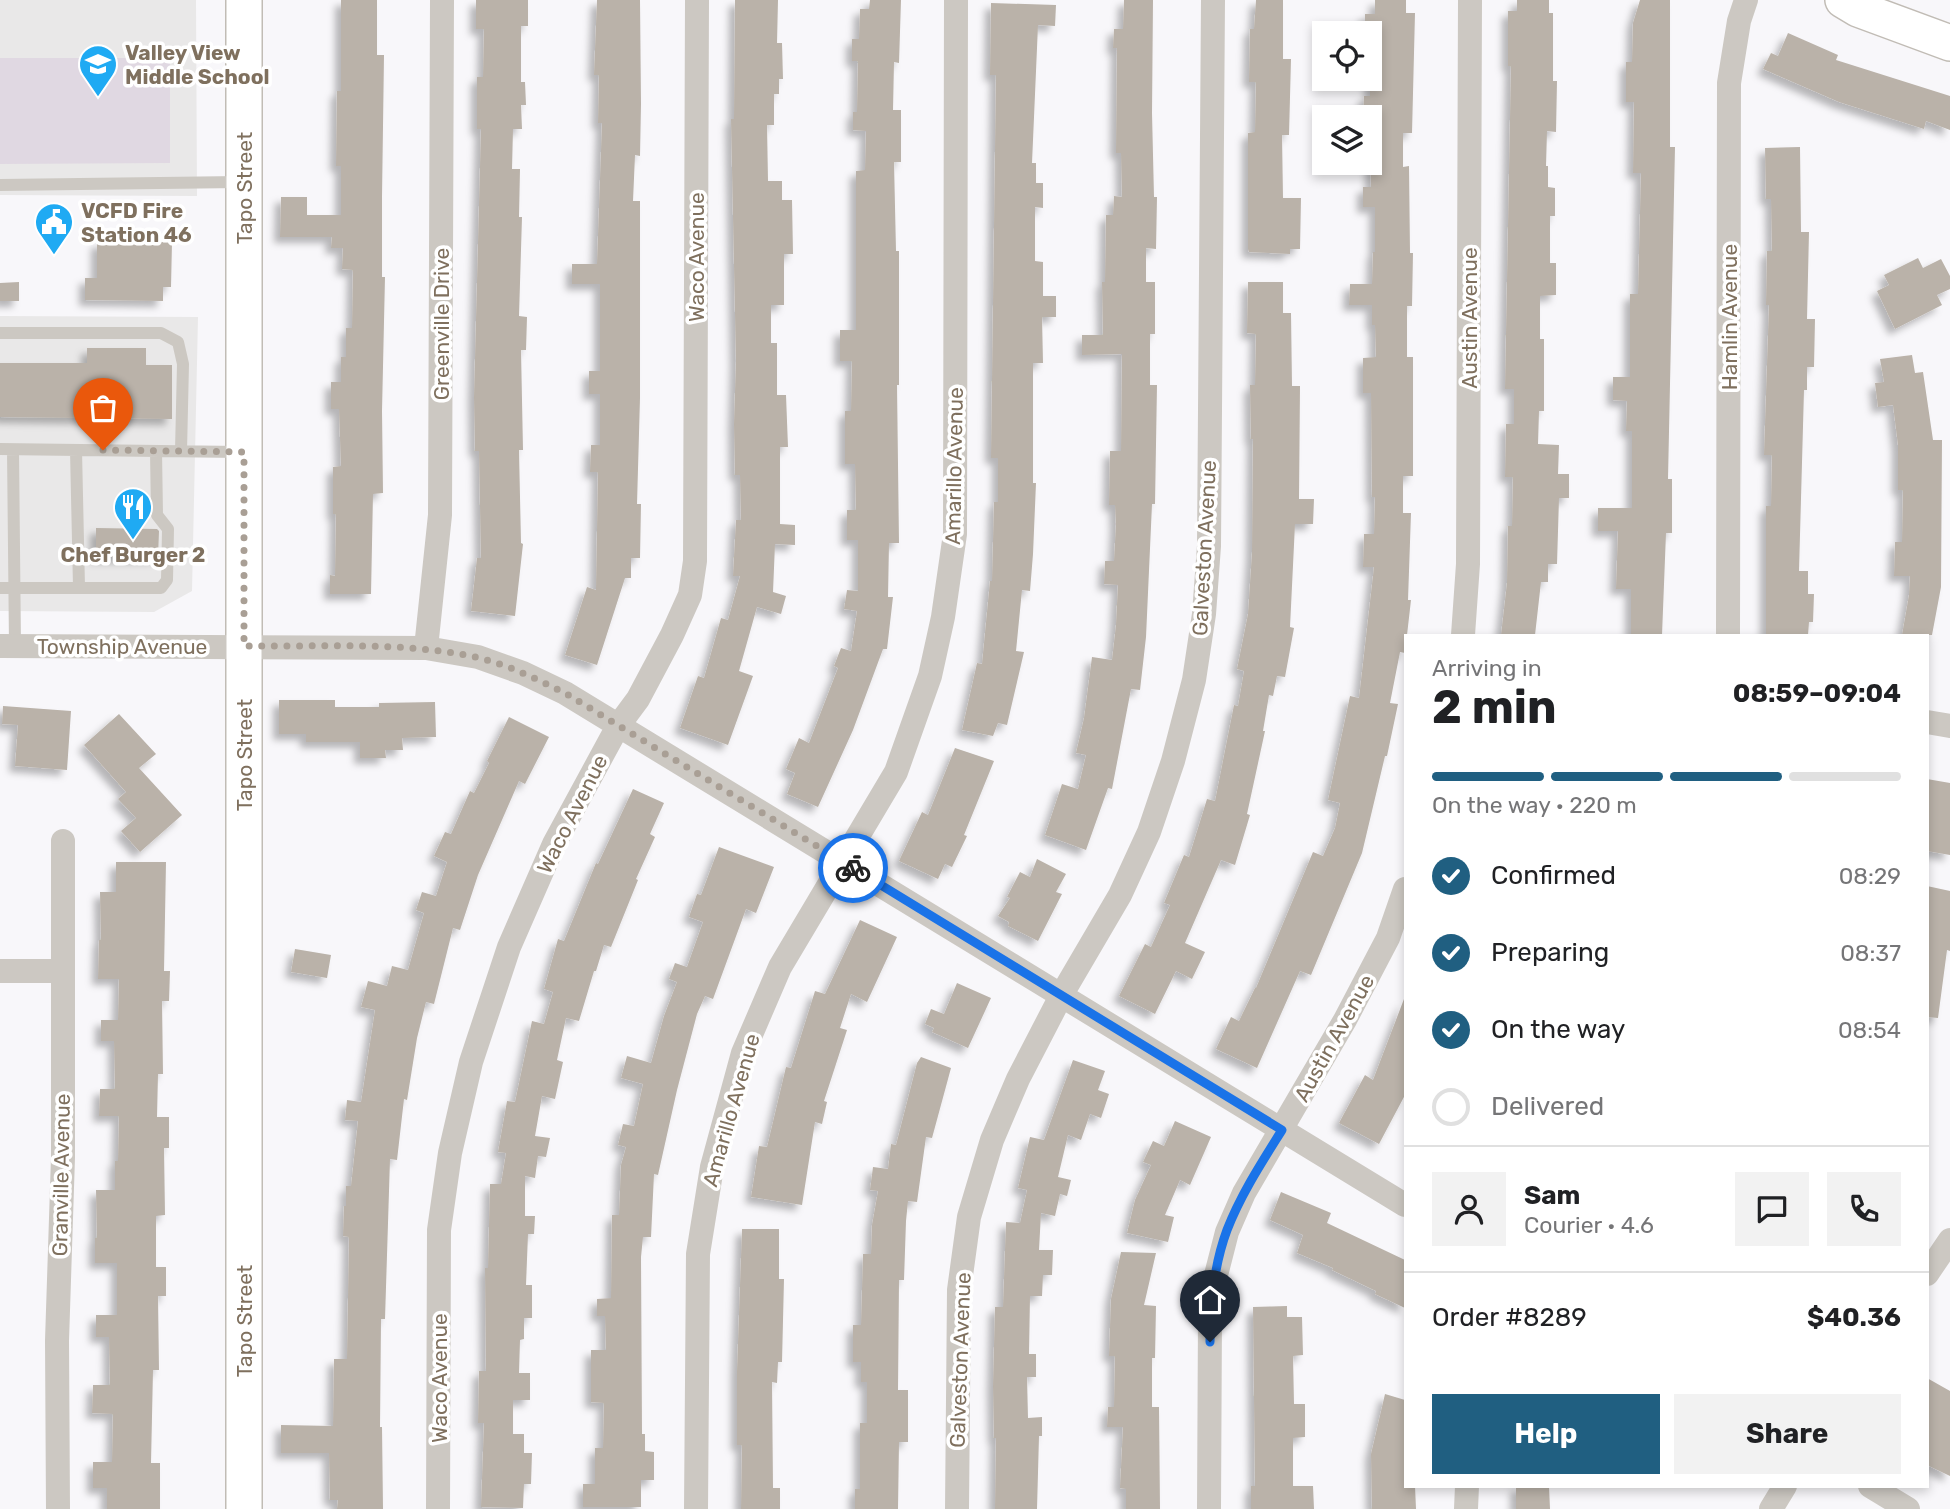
<!DOCTYPE html>
<meta charset="utf-8">
<style>
:root{--surface:#fff;--page:#f2f2f2;--text:#202124;--muted:#757577;--line:#e0e0e0;--accent:#205f81}
body{margin:0;font-family:Rubik,sans-serif;background:var(--page);color:var(--text);height:100vh;display:flex;flex-direction:column;font-size:26px;white-space:nowrap}
*{box-sizing:border-box;margin:0}
p{font-size:23px;color:var(--muted)}
.icon{flex:none;width:38px;height:38px;fill:none;stroke:currentColor;stroke-width:2;stroke-linecap:round;stroke-linejoin:round}
.map{position:relative;flex:1;overflow:hidden}
.panel{position:absolute;left:1404px;top:634px;width:525px;height:854px;display:flex;flex-direction:column;background:var(--surface);border-radius:0px;box-shadow:0 4px 10px #0003}
.panel>*{flex:none}
.fabs{position:absolute;left:1312px;top:21px;display:grid;gap:14px}
.fabs a{display:grid;place-items:center;width:70px;height:70px;border-radius:0px;background:var(--surface);box-shadow:0 4px 10px #0003;font-size:35px}
.pin{position:absolute;display:grid;place-items:center;width:60px;height:60px;color:#fff;margin:-72px -30px;border-radius:50% 50% 50% 0;rotate:-45deg;box-shadow:0 0 7px #0007}
.pin .icon{rotate:45deg}
.courier{position:absolute;display:grid;place-items:center;width:70px;height:70px;margin:-35px;border:5px solid #1a73e8;border-radius:50%;background:#fff;color:#222;box-shadow:0 2px 9px #0007}
.headline em{font-style:normal;font-weight:700}
.headline div{display:flex;flex-direction:column-reverse}
.headline{display:flex;align-items:center;justify-content:space-between;height:119px;padding:0 28px}
h1{font-size:46px;font-weight:700;line-height:52px}
.bar{display:grid;grid-template-columns:repeat(4,1fr);gap:10px 7px;align-content:center;height:84px;padding:0 28px}
.bar i{height:9px;border-radius:5px;background:var(--line)}
.bar .on{background:var(--accent)}
.bar p{grid-column:span 4}
.line{display:flex;align-items:center;gap:18px;padding:0 28px;border-top:2px solid var(--line)}
.line div{flex:1}
.round{display:grid;place-items:center;flex:none;width:74px;height:74px;border-radius:0px;background:var(--page)}
ol{padding:0 28px;list-style:none}
li{display:flex;align-items:center;gap:21px;height:77px}
li p{margin-inline-start:auto}
li .icon{padding:7px;border-radius:50%;background:var(--accent);color:#fff;stroke-width:4}
li:last-child{color:var(--muted)}
li i{width:38px;height:38px;border:4px solid var(--line);border-radius:50%}
.cta{display:flex;gap:14px;margin-top:auto;padding:14px 28px}
.cta a{flex:1;height:80px;border-radius:0px;background:var(--accent);color:#fff;font-size:28px;font-weight:700;line-height:80px;text-align:center}
.cta a+a{background:var(--page);color:var(--text)}
.map>svg:first-child{display:block}
.built{fill:#e9e8e8}
.green{fill:#e0d8e2}
.building{fill:#bab2a9;filter:url(#shadow)}
.lines{fill:none;stroke-linecap:round;stroke-linejoin:round}
.secondary-casing{stroke:#c1bcb5;stroke-width:38}
.lane{stroke:#ccc8c2;stroke-width:12}
.street{stroke:#ccc8c2;stroke-width:24}
.secondary{stroke:#fff;stroke-width:35}
.done{stroke:#a99f95;stroke-width:7;stroke-dasharray:0 12.6}
.route{stroke:#1a73e8;stroke-width:9}
.labels{text-anchor:middle;dominant-baseline:central;stroke-width:7;stroke-linejoin:round;paint-order:stroke}
.poi-label{font-size:21px;font-weight:bold;fill:#7f705e;stroke:#fff;text-anchor:start}
.street-label{font-size:21px;fill:#7f705e;stroke:#fff}
</style>
<div class="map">
<svg width="1950" height="1509" viewBox="0 0 1950 1509">
<defs>
<filter id="shadow"><feDropShadow dx="-6" dy="6" stdDeviation="3.5" flood-color="#0004"/></filter>
</defs>
<rect width="100%" height="100%" fill="#f8f7fa"/>
<path class="built" d="M0,0h196l1,196 -197,-1z
M0,316l198,1 -6,274 -38,21 -154,-1z"/>
<path class="green" d="M0,58h170v105l-170,1z"/>
<path class="building" d="M341,0h36v55h7l-2,142v80h3l-3,134 1,82 -10,1 -2,100h-41v-19l5,1 1,-62h-3v-47l8,-1 -2,-57h-8v-27h10v-25h5v-29h6l1,-58 -11,-1 1,-21h-12l1,-11h-52l1,-40h26v18h34v-49h-5l1,-75h4z
M476,0h52v26h-7v56h4l1,23h-5l1,24h-9l-1,40h8l-1,48h3l-3,99 8,1 -1,33h-5l2,100h-4l2,93 2,1 -8,72 -44,-5 6,-53h4l-2,-107h-4l-1,-54 7,-268h-4v-52h6l1,-48h-8z
M597,0h43l1,104 -1,52 -5,-1 -2,46h7v197l-3,106h4l-1,54h-9v20h-6l-28,87 -32,-10 22,-68 9,3 2,-118h-8l1,-27h9v-51h-11v-23h11v-87h-28v-20h25l5,-141h-4l1,-48h-5z
M735,0h43l-1,43h5l1,36h-4v15h-5v31h-7l1,56h14v19h10l1,54h-9v51h-13v38h6v52h9l2,52h-8v77l15,1v20l-20,-1 -2,48 13,4 -5,18 -24,-7 -18,64 14,5 -25,69 -48,-17 18,-52 6,2 17,-60 7,2 12,-44h-7l3,-56h5l-1,-45h-5l-1,-51 2,-63 -5,-242h3z
M870,0h31l-2,63 -5,-1 -1,48h8v52h-7l2,89h3v134h-2l2,158h-10l-1,54h5l-6,52h-4l-30,81 -35,77 -31,-13 8,-21 -9,-4 13,-31 10,5 29,-75 -4,-2 7,-18 10,3 6,-40 -13,-2 3,-19 11,1v-51h-11v-30h9l-1,-46h-10v-53h6l1,-50h-12v-31h16v-159l9,-1 1,-39 -13,-1v-18h4l1,-51h-6v-22h7l1,-30h9z
M1124,0h29l-1,113 2,84h3l-1,52 -10,-1v34h9v52h-5v51h7l-2,119h-3l-6,133 -6,53 -9,-1 -19,100 -4,-1 -22,62 -41,-15 17,-51 16,5 8,-34 -10,-2 8,-35 8,-61 20,3 4,-35 2,-40 -14,-1 1,-23h9l2,-37 -1,-19h-6l1,-54h11l1,-97 -40,1v-20h21l-1,-53h3l1,-67h7l1,-19 8,1 -1,-44h-5l1,-105h-4l1,-19h9z
M1256,0h27v59h8l-2,76h-7l1,63h18l-1,51h-10v5l-41,-2 -1,-3v-116l7,-1 1,-50h-7l1,-53h4z
M1375,0h31v13h9l-3,120h-9v34l6,-1 1,87h3l-1,53h-5v51h6v119h-10v37h8l-3,87h3l-4,35h-2v18l-5,-1 -10,51 8,1 -11,52h-2l-23,97 -51,122 -11,-4 -43,97 -41,-19 15,-32 8,4 16,-33h1l57,-136 10,4 12,-28 5,-25 -12,-3 22,-104 9,2 15,-131h-11l1,-33h10l1,-37h-3l-1,-104h-8v-35l13,-1 -1,-32h-3v-20h-23l1,-21h22l1,-32h2v-45h-12v-20h8l-1,-70h-7l1,-21h6v-63h-5v-19h10z
M1517,0h32v13h4v68h4l-1,51 -9,-1 -1,35h2v21l7,1v28h-5v47h6v32l-16,1v43h4v72h-5l-1,33 21,1 -1,29h11v24h-10l-2,66h-9v18h-7l-6,53h-34l6,-52 1,-57h4l1,-49h-8l1,-53h8v-35h-9l6,-323h-3v-55h9z
M1640,0h30v147h5l-7,332h4v54h-6l-4,102h-31v-46h-15l2,-58h-20v-23h34v-77h-6l1,-30 -14,-1v-23h17v-83h8l3,-121h-8l1,-71h-8v-40h6l1,-39z
M991,3l65,2 -1,21 -17,-1 -6,138h4v20h7v25l-8,-1v54l8,1v34h13v21h-14l1,46h-10v120h3l-3,71 -3,37 -8,-1 -6,61 8,1 -17,73 -9,-2 -5,13 -31,-6 15,-67 5,1 8,-83h2l2,-79h4v-44h-7l5,-383h-6z
M1788,33l50,22 -2,5 114,36v34l-24,-9 -2,8 -85,-27 -76,-33 8,-16 7,3z
M1800,147l1,85h8l-2,87h8l-1,48h-7v23h-3l-5,181h9v23h6l-1,28h-4l-1,13h-42v-129h5l1,-51h-8l5,-150h-3l1,-54h5l-1,-52h-5l-1,-51z
M97,242h75l-1,45h-8v14l-78,-1v-22h12z
M1918,258l5,10 18,-9 9,17v13l-13,6 5,10 -47,24 -18,-38 12,-6 -5,-10z
M19,282v19h-19v-18z
M1248,282h35v31h8l1,73h8l-1,113h15l-1,25h-18l-5,103 4,1 -9,49 -8,-1 -4,20 -4,-1 -6,36h2l-18,83 3,1 -15,50 -14,-5 -36,83 20,9 -13,27 -16,-8 -21,43 -36,-18 26,-52 6,3 19,-42 -6,-2 20,-48 5,2 18,-58 8,2 19,-96 4,1 6,-35 -7,-2 11,-55 4,-61 1,-114h-2l-1,-54h5l1,-51 -9,-1z
M87,348h59v17h26v54l-172,-2v-54h87z
M1912,355l3,18 8,-1 10,68h9l-1,147 -9,48h-30l7,-40 1,-19h-16l1,-34h7l1,-52h-5v-45l-5,-40 -15,2 -3,-24 9,-1 -4,-23z
M96,528l61,1 2,2 -1,26h-62z
M279,700h56v7h44v-4l56,-1 1,35 -34,1 1,12h-18l1,8h-26v-16h-54v-8h-27z
M3,706l68,5 -4,59 -52,-4 3,-41 -16,-1z
M119,714l37,40 -17,14 43,47 -42,37 -19,-21 15,-13 -18,-19 8,-7 -42,-47z
M509,717l40,20 -24,47 -6,-3 -41,94 -18,55 -7,-2 -19,76 -8,-2 -9,36 -10,62 -3,-1 -7,61 -7,-1 -5,160h-4l-1,108h2l1,82h-46l1,-9h-8l-1,-47h-48v-28l52,1 1,-67h13l2,-122 -6,-1 1,-30h2v-20h5l7,-65 -13,-1 2,-20 14,2 14,-92 -14,-3 7,-26 19,5 5,-20 16,4 16,-57 -8,-3 6,-18 14,4 11,-34 -13,-6 11,-24 6,2 19,-43 4,2 15,-30 -2,-2z
M955,748l39,13 -30,74 3,1 -15,31 -7,-3 -7,15 -39,-18 23,-49 6,3z
M1927,779l23,4v72l-23,-4z
M633,789l31,14 -14,31 5,3 -19,42 2,1 -27,67 -7,-2 -8,26h-2l-15,50 -13,-3 -9,42 6,2 -8,37 -13,-3 -7,40 15,2 -4,19 -8,-1 -3,22 -10,-2v40h10l-1,18h-6l-2,51h6v33h-8v21l-4,1 -1,33h11v27h-17v34h11v19h8l-1,31h-7l-1,24 -42,-1 3,-84h-6l1,-52h7l-1,-103h3l2,-84h11l5,-31 -8,-1 9,-51 8,1 17,-81 12,3 9,-32 -9,-3 14,-50 6,2 32,-78 2,1z
M719,847l55,20 -18,46 -10,-4 -33,90 -8,-3 -8,18 -20,76 -19,85 -4,-1 -3,63h-8l-2,20 1,177h3v17l9,1v28h-13v27h-58v-23h12v-36h8l1,-45 -13,-1v-52h15l-1,-34h-8v-17l14,-1 1,-83h7l2,-50 5,-18 -8,-2 5,-21 11,2 9,-42 -22,-6 6,-22 24,7 13,-47 13,-34 -8,-3 6,-16 12,4 16,-45 -14,-5 8,-23 4,1z
M1037,859l29,15 -10,18 6,2 -24,47 -30,-15 1,-4 -11,-6 12,-18 -3,-1 13,-25 10,5z
M116,862h50l-2,109h6l-1,30h-7l1,73h-5l-1,43h12v31h-5l1,67 -9,1v51h10v29h-8l1,74h-6l-2,93h9v46h-53v-21h-14v-26h19l1,-48 -21,-1 1,-28h17l-1,-48h-13v-22h21v-52h-22v-25h2l-1,-48h19v-29h3l1,-45h-20l1,-27h15l-1,-48h-13v-21h17l1,-41h-21l1,-39h2l-1,-48h16z
M1927,886l23,5v60l-3,-1 -9,68 -11,-1z
M860,920l37,17 -30,65 -16,-8 -11,34 7,2 -23,71 3,1 -5,22 -7,-2 -13,83 -51,-8 8,-51 8,1 19,-80 5,1 24,-77 10,3z
M295,949l36,6 -4,23 -36,-6z
M957,983l34,15 -23,50 -36,-16 2,-4 -9,-4 6,-15 13,5z
M1404,999l1,96 -26,49 -40,-21 26,-48 8,5z
M921,1057l30,11 -19,70 -6,-1 -9,65 -9,-1 -2,20 -2,59h-5l-1,110h10v52h-9l-1,67h-43v-20h5v-66h7v-41h-6v-20h-8v-37h8l2,-71h8l1,-29 6,-34 -8,-1 3,-23 15,2 3,-25 5,1 21,-82z
M1073,1060l32,11 -7,19 11,4 -8,24 -11,-4 -9,26 -13,-5 -10,42 13,3 -4,16 -7,-2 -5,22 -14,-3 -2,37h14l-1,25h-9l-1,21h-12l-1,58h7v23h-9l1,41 14,-1v19h-3l-2,73h-42l1,-71h-2l-1,-52 2,-79h8l3,-85 14,1 7,-33 -9,-2 12,-51 14,3z
M1175,1121l36,16 -21,48 -10,-5 -15,35 9,2 -6,25 -41,-9 8,-33 16,-35 -8,-3 10,-21 11,5z
M1281,1192l50,21 -4,10 78,37v48l-30,-14 1,-3 -44,-21 1,-2 -36,-15 6,-18 -33,-15z
M742,1229h37v50h5l-2,83h-4l-1,21 -5,-1 1,106h7v21h-39l1,-64h-5v-73z
M1121,1252l35,1 -12,52 12,1 -1,52h-3v49h7l1,102h-34v-20l-6,-1 3,-61h-16l1,-20h6l1,-51h-6l2,-57z
M1287,1306v11h15l1,38 -10,1 1,48h11v33l-12,1v48h20l1,23h-63v-23h4l-2,-179z
M1927,1378l23,13v85l-23,-11z
M1385,1394l20,6v86h10l1,23h-44l-1,-55z
M1516,1486h33l1,23h-34z"/>
<g class="lines">
<defs>
<path id="secondary" d="M1843,0l15,9 92,34
M244,1509v-1509"/>
</defs>
<use href="#secondary" class="secondary-casing"/>
<path class="lane" d="M0,185l240,-3
M0,333h161l17,9 5,22 -2,87
M0,449l240,3
M13,450l2,196
M76,450l3,137
M0,588h161l6,-8 1,-51 -11,-14 -1,-64"/>
<path class="street" d="M1463,635l5,-71 2,-564
M1728,635l1,-552 10,-62 7,-21
M0,646l426,2 52,9 45,16 42,20 840,512
M426,648l14,-133 2,-515
M1927,722l23,4
M0,971h63
M1927,1274l23,-34
M1870,1486l38,23
M58,1509l-1,-168 6,-184v-316
M438,1509l1,-279 11,-77 21,-91 38,-115 45,-103 64,-118 20,-27 34,-64 18,-40 5,-34 2,-561
M696,1509l2,-255 14,-87 31,-114 37,-86 116,-195 34,-96 13,-59 12,-83 1,-534
M957,1509l2,-219 10,-73 23,-77 26,-61 44,-85 58,-99 29,-63 24,-71 21,-81 10,-66 5,-68 4,-546
M1209,1509l1,-195 5,-35 12,-47 17,-39 101,-173 43,-82 17,-49
M1466,1509l1,-23
M1771,1509l14,-23"/>
<use href="#secondary" class="secondary"/>
</g>
<g class="lines">
<path class="done" d="M103,450l141,2v194c77,1 156,-5 231,11 32,7 61,22 90,36l288,175"/>
<path class="route" d="M853,868l429,262c-20,32 -41,64 -55,100 -13,35 -17,75 -17,112"/>
</g>
<defs>
<symbol id="school-pin" viewBox="-11 -11 22 30"><path d="M0 17L-7.5 6A9.5 9.5 0 1 1 7.5 6Z" fill="#1faaf3" stroke="#fff"/><path d="M0-5L7-2L0 1L-7-2ZM-4 1L0 2.5L4 1V4Q0 6-4 4Z" fill="#fff"/></symbol>
<symbol id="civic-pin" viewBox="-11 -11 22 30"><path d="M0 17L-7.5 6A9.5 9.5 0 1 1 7.5 6Z" fill="#1faaf3" stroke="#fff"/><path d="M-.6-6.5H3V-4.5H.6V-3L4-1V1h2V6H-6V1h2V-1L-.6-3ZM-1.2 2.5V6h2.4V2.5Z" fill="#fff"/></symbol>
<symbol id="restaurant-pin" viewBox="-11 -11 22 30"><path d="M0 17L-7.5 6A9.5 9.5 0 1 1 7.5 6Z" fill="#1faaf3" stroke="#fff"/><path d="M-5-6h1v4h1v-4h1v4h1v-4h1v5L-1.5 .5V6h-2V.5L-5-1ZM5-6V6H3V1.5H1.5Q1.5-4 5-6Z" fill="#fff"/></symbol>
</defs>
<g fill-rule="evenodd">
<use href="#school-pin" x="76" y="42" width="44" height="60"/>
<use href="#civic-pin" x="32" y="200" width="44" height="60"/>
<use href="#restaurant-pin" x="111" y="485" width="44" height="60"/>
</g>
<g class="labels">
<g class="poi-label">
<text x="125" y="52">Valley View<tspan x="125" dy="24">Middle School</tspan></text>
<text x="81" y="210">VCFD Fire<tspan x="81" dy="24">Station 46</tspan></text>
<text x="133" y="554" text-anchor="middle">Chef Burger 2</text>
</g>
<g class="street-label">
<text transform="translate(244 188) rotate(-90)">Tapo Street</text>
<text transform="translate(696 257) rotate(-90)">Waco Avenue</text>
<text transform="translate(1729 317) rotate(-90)">Hamlin Avenue</text>
<text transform="translate(1469 318) rotate(-90)">Austin Avenue</text>
<text transform="translate(441 324) rotate(-90)">Greenville Drive</text>
<text transform="translate(954 466) rotate(-89)">Amarillo Avenue</text>
<text transform="translate(1204 548) rotate(-87)">Galveston Avenue</text>
<text x="122" y="646">Township Avenue</text>
<text transform="translate(244 755) rotate(-90)">Tapo Street</text>
<text transform="translate(572 814) rotate(-63)">Waco Avenue</text>
<text transform="translate(1334 1038) rotate(-61)">Austin Avenue</text>
<text transform="translate(731 1110) rotate(-74)">Amarillo Avenue</text>
<text transform="translate(61 1175) rotate(-89)">Granville Avenue</text>
<text transform="translate(244 1321) rotate(-90)">Tapo Street</text>
<text transform="translate(960 1360) rotate(-88)">Galveston Avenue</text>
<text transform="translate(439 1378) rotate(-90)">Waco Avenue</text>
</g>
</g>
</svg>
<div class="fabs">
<a><svg class="icon" aria-label="locate" viewBox="0 0 24 24"><circle cx="12" cy="12" r="6"/><path d="M12 2v4M12 18v4M2 12h4M18 12h4"/></svg></a>
<a><svg class="icon" aria-label="layers" viewBox="0 0 24 24"><path d="M12 4l9 5-9 5-9-5zM3 14l9 5 9-5"/></svg></a>
</div>
<div class="pin" style="left:103px;top:450px;background:#ea580c"><svg class="icon" aria-label="bag" viewBox="0 0 24 24"><path d="M5 8h14l-1 12H6zM9 8a3 3 0 0 1 6 0"/></svg></div>
<div class="pin" style="left:1210px;top:1342px;background:#1f2937"><svg class="icon" aria-label="home" viewBox="0 0 24 24"><path d="M3 11l9-7 9 7M6 9v11h12V9"/></svg></div>
<div class="courier" style="left:853px;top:868px"><svg class="icon" aria-label="bike" viewBox="0 0 24 24"><circle cx="6" cy="16" r="4"/><circle cx="18" cy="16" r="4"/><path d="M6 16l4-8h5l3 8M10 8l3 8H6M13 5h3"/></svg></div>
<section class="panel">
<div class="headline"><div><h1>2 min</h1><p>Arriving in</p></div><em>08:59–09:04</em></div>
<div class="bar"><i class="on"></i><i class="on"></i><i class="on"></i><i></i><p>On the way · 220 m</p></div>
<ol>
<li><svg class="icon" aria-label="check" viewBox="0 0 24 24"><path d="M5 12l5 5 9-10"/></svg>Confirmed<p>08:29</p></li>
<li><svg class="icon" aria-label="check" viewBox="0 0 24 24"><path d="M5 12l5 5 9-10"/></svg>Preparing<p>08:37</p></li>
<li><svg class="icon" aria-label="check" viewBox="0 0 24 24"><path d="M5 12l5 5 9-10"/></svg>On the way<p>08:54</p></li>
<li><i></i>Delivered</li>
</ol>
<div class="line" style="height:126px"><a class="round"><svg class="icon" aria-label="person" viewBox="0 0 24 24"><circle cx="12" cy="8" r="4"/><path d="M4 21q1-7 8-7t8 7"/></svg></a><div><b>Sam</b><p>Courier · 4.6</p></div><a class="round"><svg class="icon" aria-label="chat" viewBox="0 0 24 24"><path d="M4 5h16v11H9l-5 4z"/></svg></a><a class="round"><svg class="icon" aria-label="phone" viewBox="0 0 24 24"><path d="M5 4h4l2 5-3 2q2 4 5 5l2-3 5 2v4C11 20 4 13 5 4z"/></svg></a></div>
<div class="line" style="height:91px"><div>Order #8289</div><b>$40.36</b></div>
<div class="cta"><a>Help</a><a>Share</a></div>
</section>
</div>
